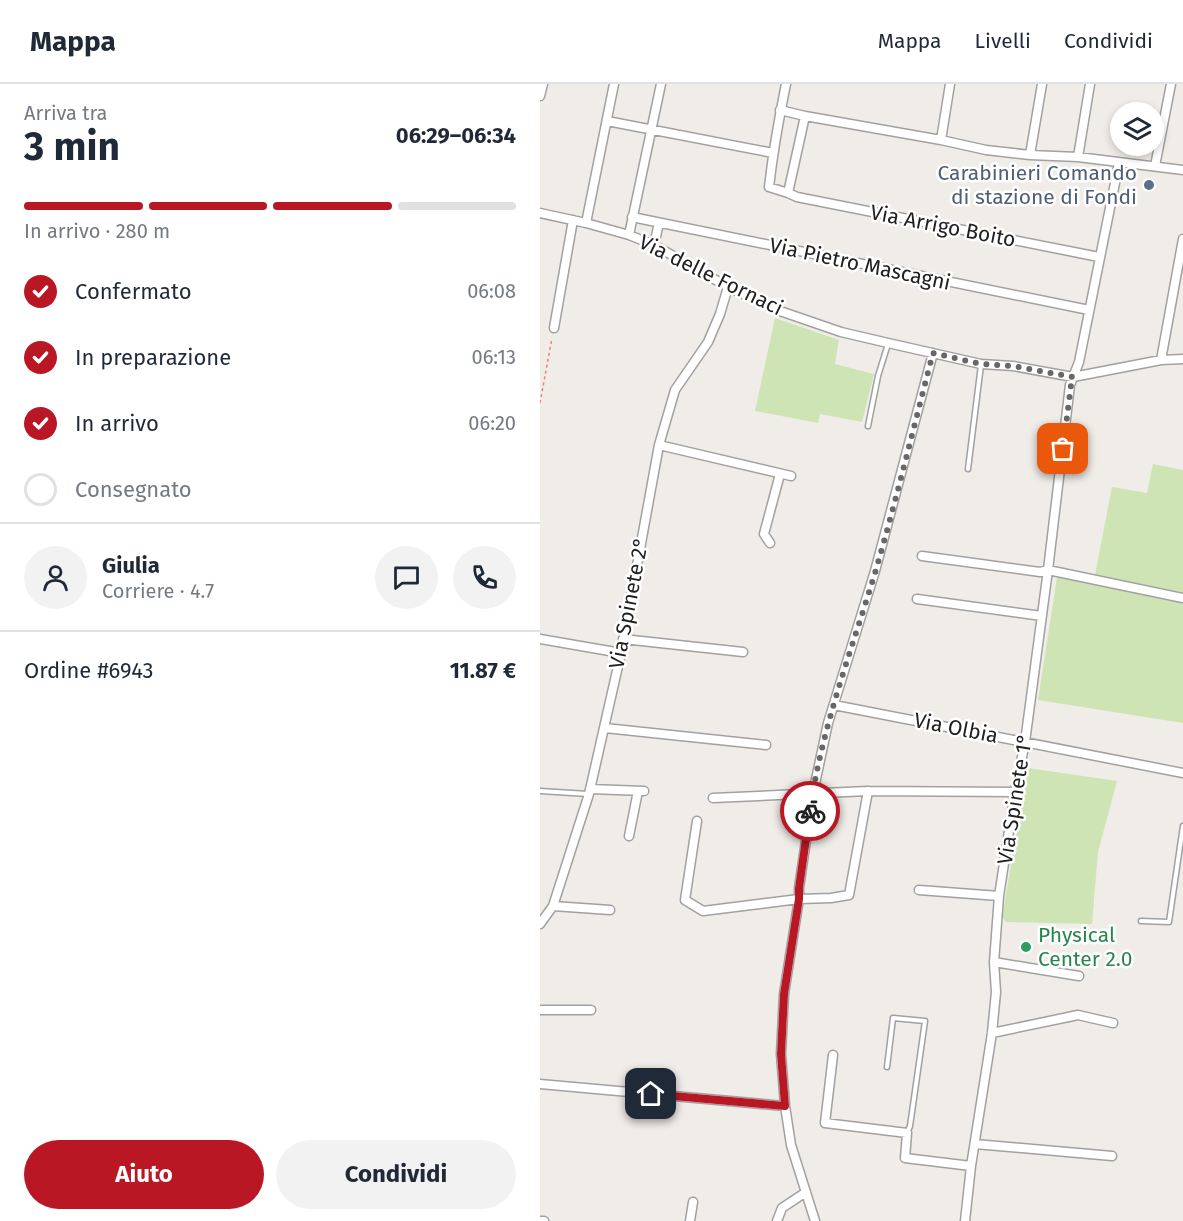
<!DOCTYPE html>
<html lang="it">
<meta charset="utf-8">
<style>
:root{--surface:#fff;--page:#f2f2f3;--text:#1f2937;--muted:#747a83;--line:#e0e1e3;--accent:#ba1724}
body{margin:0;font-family:"Fira Sans",sans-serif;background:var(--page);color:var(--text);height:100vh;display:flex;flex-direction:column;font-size:22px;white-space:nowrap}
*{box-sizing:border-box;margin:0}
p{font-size:20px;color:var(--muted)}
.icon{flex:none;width:33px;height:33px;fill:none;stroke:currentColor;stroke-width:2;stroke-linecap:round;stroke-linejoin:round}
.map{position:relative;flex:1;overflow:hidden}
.sheet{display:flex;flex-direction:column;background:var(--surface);width:540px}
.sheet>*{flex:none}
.fabs{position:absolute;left:570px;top:18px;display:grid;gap:12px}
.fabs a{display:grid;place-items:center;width:54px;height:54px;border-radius:50%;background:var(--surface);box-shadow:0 3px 9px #0003;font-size:30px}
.pin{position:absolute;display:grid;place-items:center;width:51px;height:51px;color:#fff;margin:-26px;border-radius:12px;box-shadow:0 3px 9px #0006}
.courier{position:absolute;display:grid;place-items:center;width:60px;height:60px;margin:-30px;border:4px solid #ba1724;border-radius:50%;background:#fff;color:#222;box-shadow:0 2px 8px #0007}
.headline em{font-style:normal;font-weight:700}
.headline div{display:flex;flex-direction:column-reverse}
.headline{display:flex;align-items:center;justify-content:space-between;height:102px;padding:0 24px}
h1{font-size:39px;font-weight:700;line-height:45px}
.bar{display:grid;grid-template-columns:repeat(4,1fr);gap:9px 6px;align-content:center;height:72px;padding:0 24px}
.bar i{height:8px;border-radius:4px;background:var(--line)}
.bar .active{background:var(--accent)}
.bar p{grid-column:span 4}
.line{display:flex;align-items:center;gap:15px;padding:0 24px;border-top:2px solid var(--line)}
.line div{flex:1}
.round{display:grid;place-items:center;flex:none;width:63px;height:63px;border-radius:32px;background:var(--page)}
ol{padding:0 24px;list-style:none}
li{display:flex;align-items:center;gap:18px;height:66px}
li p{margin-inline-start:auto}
li .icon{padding:6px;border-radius:50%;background:var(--accent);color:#fff;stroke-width:4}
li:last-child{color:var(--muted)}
li i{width:33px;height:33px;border:3px solid var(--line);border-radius:50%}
.button{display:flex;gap:12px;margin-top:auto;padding:12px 24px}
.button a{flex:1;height:69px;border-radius:36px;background:var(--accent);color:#fff;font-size:24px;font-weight:700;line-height:69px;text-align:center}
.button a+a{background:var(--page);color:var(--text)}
header{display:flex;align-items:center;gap:36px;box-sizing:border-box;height:84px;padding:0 30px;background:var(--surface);border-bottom:2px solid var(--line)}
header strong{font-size:28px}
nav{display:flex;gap:33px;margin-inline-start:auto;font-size:21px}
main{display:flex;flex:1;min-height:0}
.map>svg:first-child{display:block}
.grass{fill:#cfe4b4}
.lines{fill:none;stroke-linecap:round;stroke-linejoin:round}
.service-casing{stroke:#a1a1a1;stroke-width:7}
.minor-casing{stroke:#a1a1a1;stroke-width:11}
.path{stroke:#eb807e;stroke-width:1.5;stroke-dasharray:3 3;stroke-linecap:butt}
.service{stroke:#fff;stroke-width:4}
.minor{stroke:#fff;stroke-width:8}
.done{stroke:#696766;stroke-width:6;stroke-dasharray:0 10.8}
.route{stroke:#ba1724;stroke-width:8}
.service-dot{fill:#5c6f8a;stroke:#fff;stroke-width:2}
.leisure-dot{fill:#2e9e5b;stroke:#fff;stroke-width:2}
.labels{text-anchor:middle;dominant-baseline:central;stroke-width:5;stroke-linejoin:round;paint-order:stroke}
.service-label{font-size:21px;fill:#4e5e75;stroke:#fff;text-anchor:end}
.street-label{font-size:21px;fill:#202020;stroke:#fff}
.leisure-label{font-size:21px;fill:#27864d;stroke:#fff;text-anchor:start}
</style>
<header>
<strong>Mappa</strong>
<nav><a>Mappa</a><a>Livelli</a><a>Condividi</a></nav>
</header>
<main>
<section class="sheet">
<div class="headline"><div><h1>3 min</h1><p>Arriva tra</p></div><em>06:29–06:34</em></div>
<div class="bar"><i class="active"></i><i class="active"></i><i class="active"></i><i></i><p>In arrivo · 280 m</p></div>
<ol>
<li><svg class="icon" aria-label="check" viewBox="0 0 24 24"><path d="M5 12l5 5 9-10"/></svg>Confermato<p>06:08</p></li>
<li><svg class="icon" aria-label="check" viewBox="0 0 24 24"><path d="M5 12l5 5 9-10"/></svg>In preparazione<p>06:13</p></li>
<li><svg class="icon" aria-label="check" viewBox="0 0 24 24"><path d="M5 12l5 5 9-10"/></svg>In arrivo<p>06:20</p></li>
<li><i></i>Consegnato</li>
</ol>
<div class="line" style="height:108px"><a class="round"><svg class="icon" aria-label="person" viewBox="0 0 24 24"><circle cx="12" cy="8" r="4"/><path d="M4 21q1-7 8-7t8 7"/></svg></a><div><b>Giulia</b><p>Corriere · 4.7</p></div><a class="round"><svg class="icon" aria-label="chat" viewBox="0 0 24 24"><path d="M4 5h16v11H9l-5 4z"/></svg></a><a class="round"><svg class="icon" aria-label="phone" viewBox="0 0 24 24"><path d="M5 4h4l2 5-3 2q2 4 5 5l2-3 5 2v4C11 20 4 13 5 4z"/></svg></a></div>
<div class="line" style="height:78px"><div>Ordine #6943</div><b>11.87 €</b></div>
<div class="button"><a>Aiuto</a><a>Condividi</a></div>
</section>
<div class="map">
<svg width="643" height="1137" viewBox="0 0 643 1137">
<rect width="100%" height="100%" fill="#f0ece8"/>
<path class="grass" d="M235,234l64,22 -4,24 39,10 -12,48 -42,-8 -2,9 -63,-12z
M613,380l30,6v123l-88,-18 17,-88 35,6z
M517,493l126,26v120l-145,-23z
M488,684l89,13 -19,71 -6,72 -86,-2 -4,-5z"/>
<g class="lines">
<defs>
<path id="service" d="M328,342l10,-50 10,-32
M428,385l13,-104
M0,707l48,3
M601,837l28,1 14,-96
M347,983l6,-49 32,3 -15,105 -3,7"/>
<path id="minor" d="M0,12l3,-12
M240,26l25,6 -17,77 -19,-6c4,-35 10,-69 17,-103
M265,32l136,24 45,10 44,5 48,2 105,13
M67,37l166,32
M401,56l9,-56
M490,71l12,-71
M538,73l12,-73
M615,82l16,-82
M248,109l9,4 302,60
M0,129l46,10 43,12 25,10 74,42 52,24 61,21 47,11 93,21 32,2 60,11 88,-17 22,-1
M92,133l457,93
M46,139l28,-139
M89,151l32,-151
M114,161l5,-22
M14,244l19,-108
M621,276l22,-121
M119,361l132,31
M230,459l-6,-9 16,-60
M382,472l118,16 8,-2 135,28
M377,515l125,17
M0,555l81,14
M83,555l120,13
M294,621l349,68
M65,644l161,17
M50,705l54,2
M173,714l155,-7 147,1
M157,737l-12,79 18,11 96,-12 32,-1 18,-3 19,-104
M89,752l9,-45
M379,806l80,6
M13,822l57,4
M0,840l13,-18 36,-112 32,-141 38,-208 16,-55 33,-48 12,-28 8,-27
M454,878l85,14
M0,926h51
M452,949l86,-18 35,8
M293,971l-8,68 82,10 -2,25 66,8
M0,1000l245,22
M435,1060l137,12
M0,1137h4
M150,1137l3,-19
M237,1137l5,-13 24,-16
M275,1137l-24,-76 -6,-39 -4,-52 3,-60 15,-95v-11l14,-95 15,-70 47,-152 58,-218
M425,1137l6,-55 21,-133 4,-41 -2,-30 5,-66 16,-104 10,-50 23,-172 22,-185 9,-23 40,-199"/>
</defs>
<use href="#service" class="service-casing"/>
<use href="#minor" class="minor-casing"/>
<path class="path" d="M0,319l12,-65"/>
<use href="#service" class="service"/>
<use href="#minor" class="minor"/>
</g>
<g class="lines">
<path class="done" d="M270,727c11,-81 41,-159 65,-238 21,-72 39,-147 58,-220l48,11 32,2 60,11 -2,8 -8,64"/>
<path class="route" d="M111,1010l134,12 -4,-52 3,-60 15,-95v-11l11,-77"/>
</g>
<circle class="service-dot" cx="609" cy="101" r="6"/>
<circle class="leisure-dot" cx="486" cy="863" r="6"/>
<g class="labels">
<g class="service-label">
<text x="597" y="89">Carabinieri Comando<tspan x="597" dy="24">di stazione di Fondi</tspan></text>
</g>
<g class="street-label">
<text transform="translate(403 142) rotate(11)">Via Arrigo Boito</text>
<text transform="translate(320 180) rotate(12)">Via Pietro Mascagni</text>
<text transform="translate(171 191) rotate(26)">Via delle Fornaci</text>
<text transform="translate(89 519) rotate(-79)">Via Spinete 2°</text>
<text transform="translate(416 644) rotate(11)">Via Olbia</text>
<text transform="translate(475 715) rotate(-81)">Via Spinete 1°</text>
</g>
<g class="leisure-label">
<text x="498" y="851">Physical<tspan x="498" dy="24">Center 2.0</tspan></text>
</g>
</g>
</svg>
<div class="fabs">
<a><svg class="icon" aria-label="layers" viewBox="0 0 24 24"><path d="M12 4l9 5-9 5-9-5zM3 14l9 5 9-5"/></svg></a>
</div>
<div class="pin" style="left:523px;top:365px;background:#ea580c"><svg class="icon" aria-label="bag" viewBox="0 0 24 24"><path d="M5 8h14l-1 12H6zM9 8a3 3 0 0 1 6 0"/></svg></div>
<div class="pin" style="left:111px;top:1010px;background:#1f2937"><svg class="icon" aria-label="home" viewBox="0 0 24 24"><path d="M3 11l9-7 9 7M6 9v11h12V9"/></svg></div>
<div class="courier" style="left:270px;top:727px"><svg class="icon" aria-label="bike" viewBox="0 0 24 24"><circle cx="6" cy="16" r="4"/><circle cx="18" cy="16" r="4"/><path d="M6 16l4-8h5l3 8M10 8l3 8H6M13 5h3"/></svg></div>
</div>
</main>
